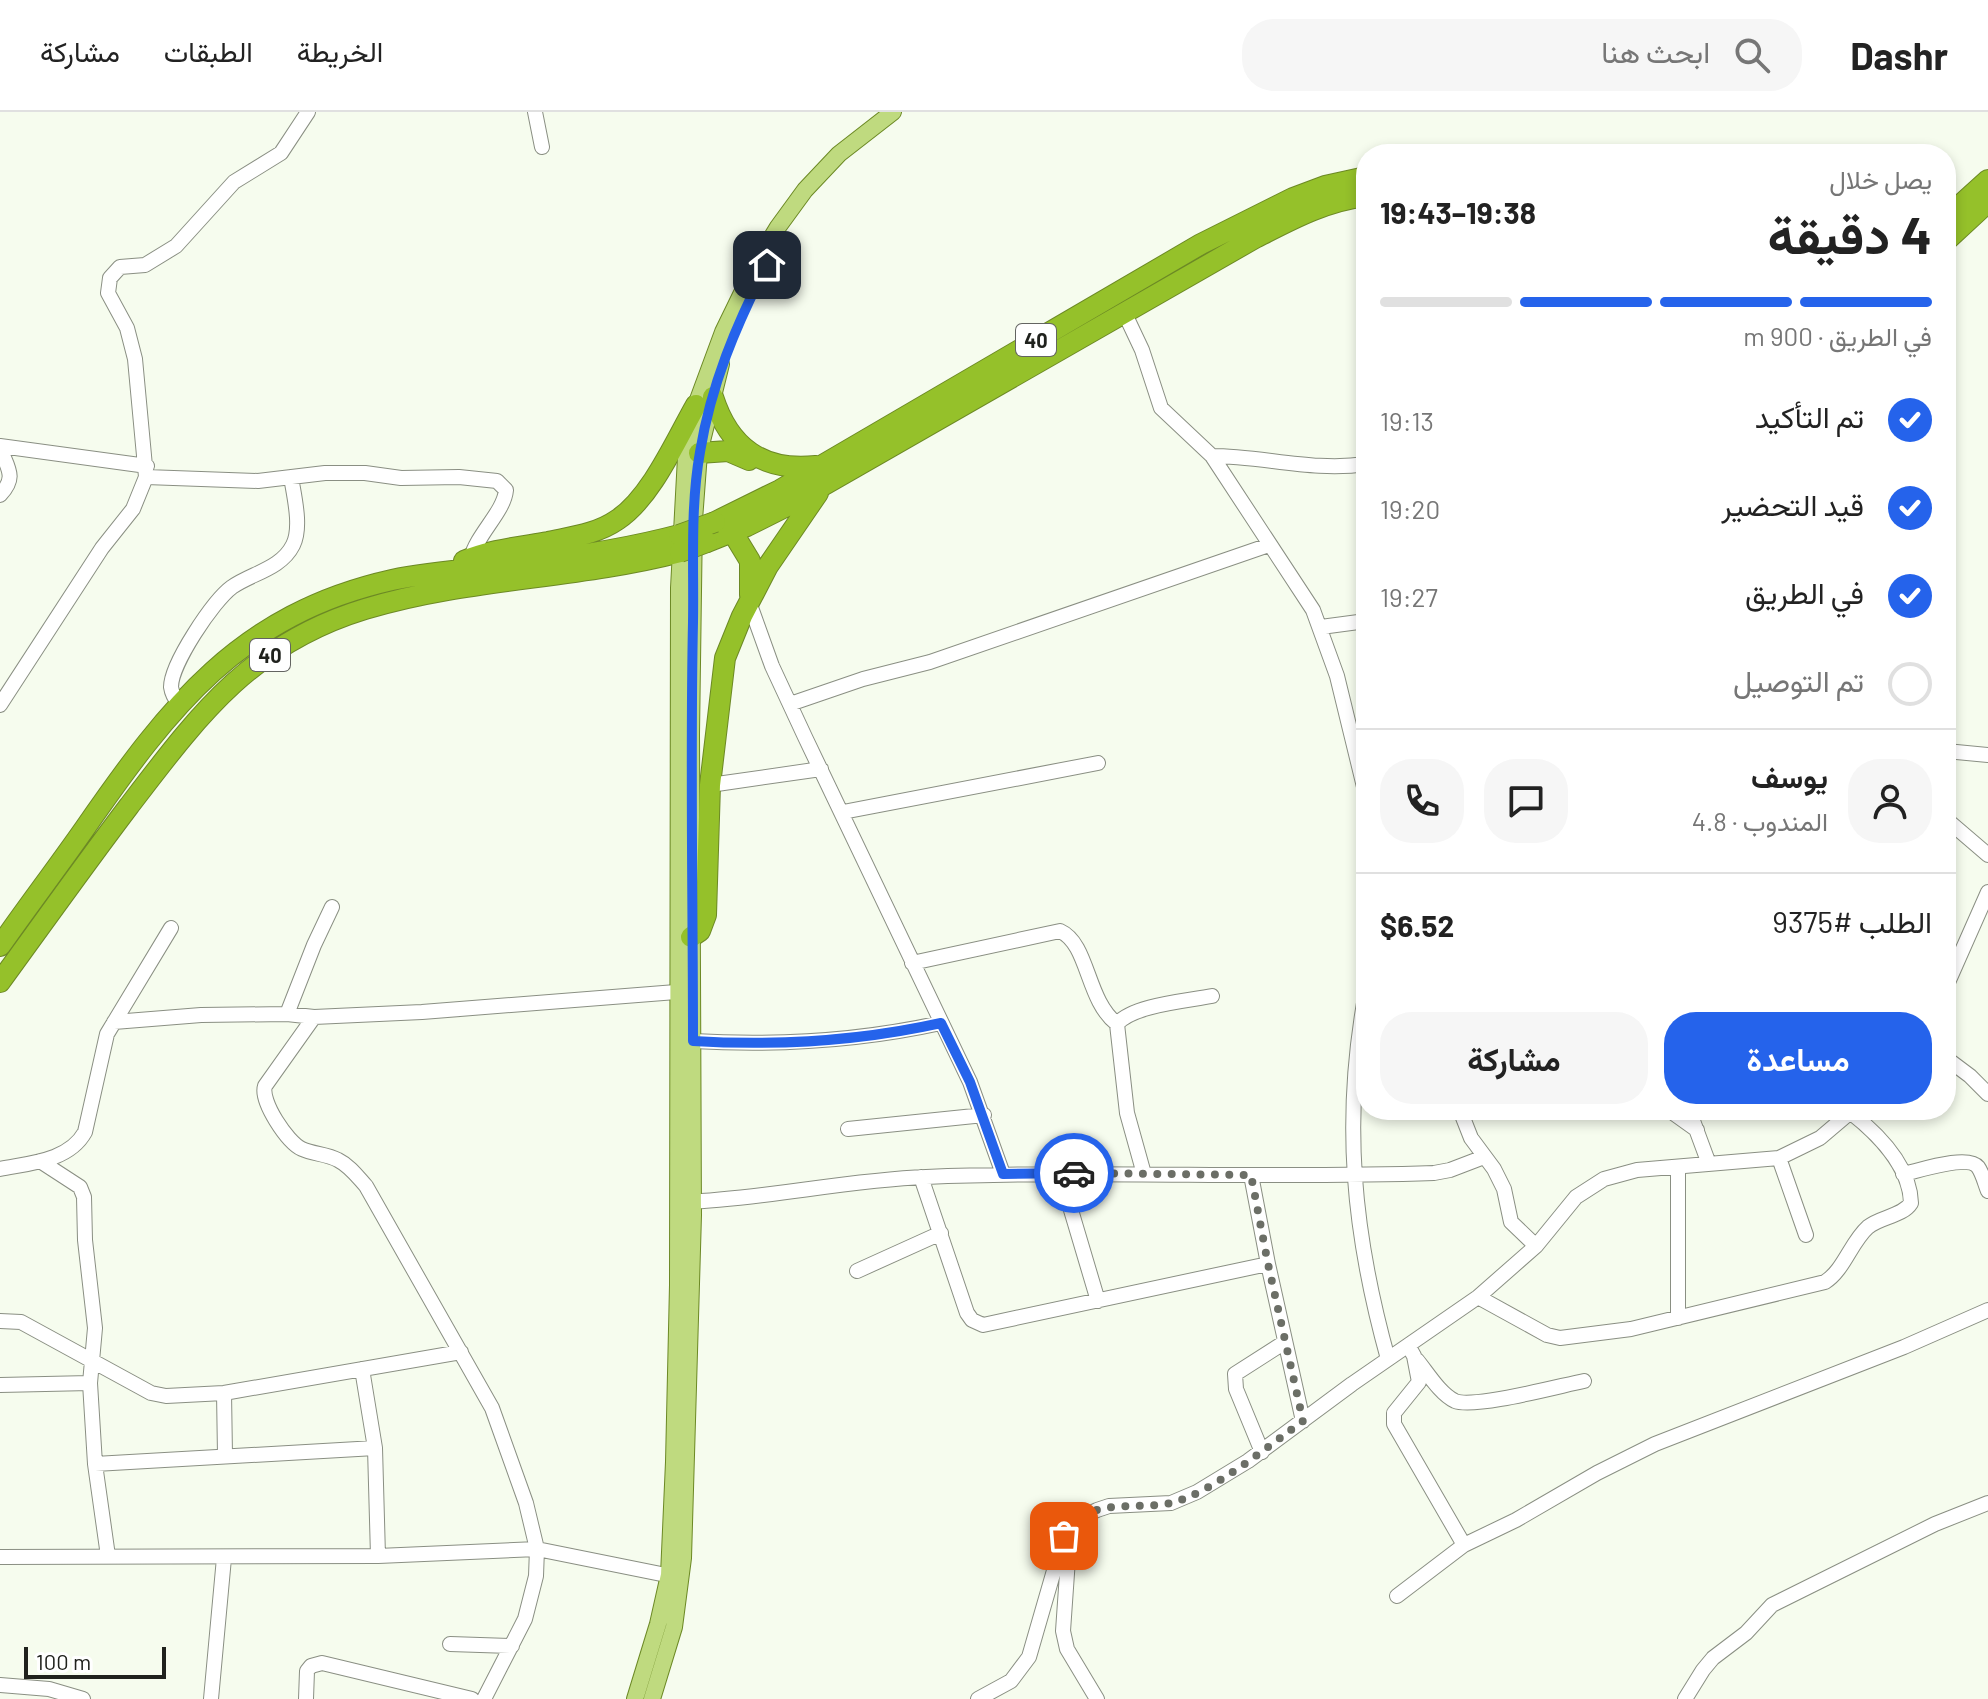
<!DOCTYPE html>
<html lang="ar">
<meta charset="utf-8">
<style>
:root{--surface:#fff;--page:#f6f6f6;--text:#222;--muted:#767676;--line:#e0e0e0;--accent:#2563eb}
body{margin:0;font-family:Barlow,Vazirmatn,sans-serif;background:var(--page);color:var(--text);direction:rtl;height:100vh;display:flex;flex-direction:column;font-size:30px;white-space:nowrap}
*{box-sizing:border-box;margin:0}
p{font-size:26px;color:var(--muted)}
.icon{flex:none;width:44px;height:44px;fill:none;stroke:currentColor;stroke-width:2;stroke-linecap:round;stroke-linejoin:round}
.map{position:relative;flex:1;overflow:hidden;direction:ltr}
.sheet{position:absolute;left:1356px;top:32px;width:600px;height:976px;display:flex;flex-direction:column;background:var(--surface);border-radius:32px;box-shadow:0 4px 12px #0003;direction:rtl}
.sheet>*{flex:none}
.scale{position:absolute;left:24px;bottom:20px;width:142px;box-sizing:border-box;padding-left:8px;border:4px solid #20221d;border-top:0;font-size:22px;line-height:28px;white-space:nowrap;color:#20221d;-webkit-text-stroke:6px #fff;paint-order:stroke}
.pin{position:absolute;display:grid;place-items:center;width:68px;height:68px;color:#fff;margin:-34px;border-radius:16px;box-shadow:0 4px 12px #0006}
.courier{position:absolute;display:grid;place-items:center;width:80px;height:80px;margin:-40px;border:6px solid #2563eb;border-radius:50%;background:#fff;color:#222;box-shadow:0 2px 10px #0007}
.headline em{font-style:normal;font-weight:700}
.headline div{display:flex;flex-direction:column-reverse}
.headline{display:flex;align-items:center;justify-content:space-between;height:136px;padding:0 24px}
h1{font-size:52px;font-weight:700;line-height:60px}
.bar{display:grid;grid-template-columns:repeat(4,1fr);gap:12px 8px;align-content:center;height:96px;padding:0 24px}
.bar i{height:10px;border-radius:6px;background:var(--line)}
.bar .active{background:var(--accent)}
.bar p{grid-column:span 4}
.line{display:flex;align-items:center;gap:20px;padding:0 24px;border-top:2px solid var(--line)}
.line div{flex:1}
.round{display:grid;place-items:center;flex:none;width:84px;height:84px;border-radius:32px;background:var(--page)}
ol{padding:0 24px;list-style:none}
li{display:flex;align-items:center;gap:24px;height:88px}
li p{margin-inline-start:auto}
li .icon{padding:8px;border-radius:50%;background:var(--accent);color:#fff;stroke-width:4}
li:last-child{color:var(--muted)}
li i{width:44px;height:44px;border:4px solid var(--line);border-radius:50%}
.primary-button{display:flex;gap:16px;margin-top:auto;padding:16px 24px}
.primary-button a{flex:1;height:92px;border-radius:32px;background:var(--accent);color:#fff;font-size:32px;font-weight:700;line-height:92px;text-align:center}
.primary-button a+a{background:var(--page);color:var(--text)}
header{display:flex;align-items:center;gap:48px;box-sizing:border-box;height:112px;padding:0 40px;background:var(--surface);border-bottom:2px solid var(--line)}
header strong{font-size:38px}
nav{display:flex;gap:44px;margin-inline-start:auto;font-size:28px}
.search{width:560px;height:72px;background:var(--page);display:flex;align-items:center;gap:20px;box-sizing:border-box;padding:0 28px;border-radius:32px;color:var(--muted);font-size:30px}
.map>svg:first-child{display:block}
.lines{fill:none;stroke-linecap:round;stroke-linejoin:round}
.minor-casing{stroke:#8a8f83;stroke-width:16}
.major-casing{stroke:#6c8925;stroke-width:18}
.highway-casing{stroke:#6c8925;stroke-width:22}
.minor{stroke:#fff;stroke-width:14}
.major{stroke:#bfda7f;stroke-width:16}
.highway{stroke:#95c12a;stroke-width:20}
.highway-bridge-casing{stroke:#6c8925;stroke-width:22;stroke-linecap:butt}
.highway-bridge{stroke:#95c12a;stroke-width:20}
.done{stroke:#6b6e66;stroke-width:8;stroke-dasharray:0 14.4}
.route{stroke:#2563eb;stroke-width:10}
.labels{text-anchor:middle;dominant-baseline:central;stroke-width:7;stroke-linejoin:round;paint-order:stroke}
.shield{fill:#fff;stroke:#636461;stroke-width:2}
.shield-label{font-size:20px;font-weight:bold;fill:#20221d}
</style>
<header>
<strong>Dashr</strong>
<div class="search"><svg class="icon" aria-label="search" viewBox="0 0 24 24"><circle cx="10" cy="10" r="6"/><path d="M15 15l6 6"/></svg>ابحث هنا</div>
<nav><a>الخريطة</a><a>الطبقات</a><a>مشاركة</a></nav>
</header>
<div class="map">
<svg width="1988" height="1587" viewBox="0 0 1988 1587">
<rect width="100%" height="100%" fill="#f6fcee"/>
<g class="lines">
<defs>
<path id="minor" d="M535,0l7,35
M1125,202l17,36 19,58 51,48 101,154 24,66 29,119
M0,334l147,20
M0,336c8,21 17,29 0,47
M1212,344c51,0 102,16 154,8
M146,365l112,4 67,-8h40l36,5 58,-1 38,4 9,9c-2,22 -29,44 -35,68
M749,490l23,64 33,71 165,345 33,92
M1321,515l45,-6
M179,592c-4,-5 -7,-10 -8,-17 0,-23 42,-86 61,-100 20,-14 49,-18 61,-42 9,-18 1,-49 -2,-68
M790,592l73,-25 67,-17 339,-117
M0,593l102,-157 31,-39 13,-32 -11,-118 -8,-31 -19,-35 2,-15 10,-11 25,-2 31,-19 58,-64 47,-29 27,-41
M1946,639l42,4
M710,673l111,-16
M843,700l255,-49
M1946,707l42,36
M912,851l148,-32c29,13 26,69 57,93
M1946,875l42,-95
M1366,880c-24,128 -13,241 22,367
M287,902l27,-69 18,-38
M314,905l-49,69c-5,15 22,56 37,63 11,5 25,5 36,11 12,6 19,16 28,26l126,222 34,95 11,46 -1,27 -11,43 -41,80
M114,910l87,-7 86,-1 27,3 108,-5 254,-20
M693,929c84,5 166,0 248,-18
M1946,946l24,18 18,18
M1460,998l11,28 23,31 10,20 7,33 25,24
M1669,998l28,20
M1689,998l20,54
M848,1017l136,-14
M1779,1046l27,77
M40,1049l40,26 4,10 1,43 10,88 -5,55 5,81 13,92
M0,1057c30,-6 69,-8 85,-37l22,-98 64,-106
M1060,1061l38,128
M1144,1062l-17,-61 -10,-89c16,-19 70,-23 95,-28
M1903,1062c15,-3 65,-20 75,-7 5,7 7,17 10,24
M1251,1063l17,89 35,157
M921,1065l46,136 5,7 11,5 285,-61
M685,1090c81,-3 160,-22 241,-25 169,-7 339,2 508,-4l16,-3 34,-13
M857,1159l84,-38
M1478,1185l69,38 13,3 71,-9 194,-47c19,-12 26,-40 43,-55 12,-10 35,-11 43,-24 -1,-37 -34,-70 -61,-91
M1678,1206v-151
M0,1209l21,1 130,71 15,3 58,-3 237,-41
M1409,1235l5,9 5,26 -25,31v11l70,121
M1417,1248c10,12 23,34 38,41 19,8 104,-15 129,-20
M362,1257l13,79
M0,1273l90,-2
M224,1281l1,62
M1262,1340l-26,-63 -1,-15 50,-32
M95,1352l280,-16 3,108
M1083,1406l-15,41 -5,72 4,18 30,50
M0,1445l378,-1 159,-7 139,28
M1397,1484l67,-51 52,-25 81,-47 58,-29 249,-97 84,-37
M450,1532l62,2
M0,1573l49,4 34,10
M211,1587l13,-141
M306,1587l1,-28 4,-5 11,-3 150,36
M978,1587l33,-18 18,-24 35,-121 12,-16 21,-10 12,-4 62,-3 26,-11 51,-31 104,-77 126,-87 58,-51 40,-49 28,-18 33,-9 142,-12 41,-20 33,-28
M1685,1587l18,-29 10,-12 33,-25 26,-28 163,-81 53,-21"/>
<path id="major" d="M635,1587l23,-75 11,-49 5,-113 4,-177 1,-697 7,-131 10,-52 27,-73 35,-72 20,-33 27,-37 34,-36 54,-42
M652,1587l22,-72 9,-69 10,-343 -2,-481 3,-214 5,-67 22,-89"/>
<path id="highway" d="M1946,106l42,-38
M1946,129l42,-39
M713,285c16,50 49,75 103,69
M699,341l29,-2 21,9
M715,410l65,-32 421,-246 92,-46 32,-12 41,-9
M733,421l17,28v34
M707,430l40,-16 42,-21 466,-267c37,-19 70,-37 111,-42
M464,449c26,-11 56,-14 84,-19 23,-5 49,-8 69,-22 34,-22 59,-80 79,-115
M691,825l9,-6 6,-16 4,-130 15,-127 17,-42 26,-50 50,-73
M0,834c28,-40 57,-78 85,-118 84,-121 155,-214 307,-248 42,-9 85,-11 127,-16 54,-7 108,-15 160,-29
M0,870c43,-59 85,-118 129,-176 69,-90 121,-162 236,-197 102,-31 211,-30 315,-57"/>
</defs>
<use href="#minor" class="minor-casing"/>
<use href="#major" class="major-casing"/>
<use href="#highway" class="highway-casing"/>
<use href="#minor" class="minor"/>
<use href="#major" class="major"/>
<use href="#highway" class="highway"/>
<defs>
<path id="highway-bridge" d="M679,423l36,-13
M680,440l27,-10"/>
</defs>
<use href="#highway-bridge" class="highway-bridge-casing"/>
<use href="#highway-bridge" class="highway-bridge"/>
</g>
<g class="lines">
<path class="done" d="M1064,1424c22,-41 70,-25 107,-33 39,-9 99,-58 132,-82l-35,-157 -17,-89 -177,-2"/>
<path class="route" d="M767,153c-31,60 -56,120 -67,187 -10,56 -6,114 -7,170 -3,140 0,279 0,419 83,5 167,0 248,-18l29,59 33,92 71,-1"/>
</g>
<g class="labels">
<g class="shield">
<rect x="1016" y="212" width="40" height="32" rx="6"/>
<rect x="250" y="527" width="40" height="32" rx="6"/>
</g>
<g class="shield-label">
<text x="1036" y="228">40</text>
<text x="270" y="543">40</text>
</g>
</g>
</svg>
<div class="scale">100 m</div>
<div class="pin" style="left:1064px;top:1424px;background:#ea580c"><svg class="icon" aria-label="bag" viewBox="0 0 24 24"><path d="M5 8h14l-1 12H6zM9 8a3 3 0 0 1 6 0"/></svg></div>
<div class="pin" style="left:767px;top:153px;background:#1f2937"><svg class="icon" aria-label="home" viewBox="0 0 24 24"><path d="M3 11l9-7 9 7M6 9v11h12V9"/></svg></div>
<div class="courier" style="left:1074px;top:1061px"><svg class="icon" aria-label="car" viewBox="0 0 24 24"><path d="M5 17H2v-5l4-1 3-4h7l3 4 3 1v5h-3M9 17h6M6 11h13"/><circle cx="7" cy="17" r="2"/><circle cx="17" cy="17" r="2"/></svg></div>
<section class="sheet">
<div class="headline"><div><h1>4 دقيقة</h1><p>يصل خلال</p></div><em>19:38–19:43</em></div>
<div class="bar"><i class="active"></i><i class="active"></i><i class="active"></i><i></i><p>في الطريق · 900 m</p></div>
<ol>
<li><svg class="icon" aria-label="check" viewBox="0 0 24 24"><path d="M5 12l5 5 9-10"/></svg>تم التأكيد<p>19:13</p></li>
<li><svg class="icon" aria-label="check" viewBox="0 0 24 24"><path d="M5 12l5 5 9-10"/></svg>قيد التحضير<p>19:20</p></li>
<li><svg class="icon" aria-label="check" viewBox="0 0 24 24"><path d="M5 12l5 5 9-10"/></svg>في الطريق<p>19:27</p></li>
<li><i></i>تم التوصيل</li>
</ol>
<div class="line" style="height:144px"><a class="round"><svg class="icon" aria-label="person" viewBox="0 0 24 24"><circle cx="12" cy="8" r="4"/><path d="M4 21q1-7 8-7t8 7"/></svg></a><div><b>يوسف</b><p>المندوب · 4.8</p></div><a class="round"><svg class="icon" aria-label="chat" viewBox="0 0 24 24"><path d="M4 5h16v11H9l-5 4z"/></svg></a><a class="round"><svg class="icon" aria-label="phone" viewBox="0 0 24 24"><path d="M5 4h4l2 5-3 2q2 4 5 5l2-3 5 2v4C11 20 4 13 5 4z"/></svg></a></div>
<div class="line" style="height:104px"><div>الطلب #9375</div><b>$6.52</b></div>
<div class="primary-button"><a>مساعدة</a><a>مشاركة</a></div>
</section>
</div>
